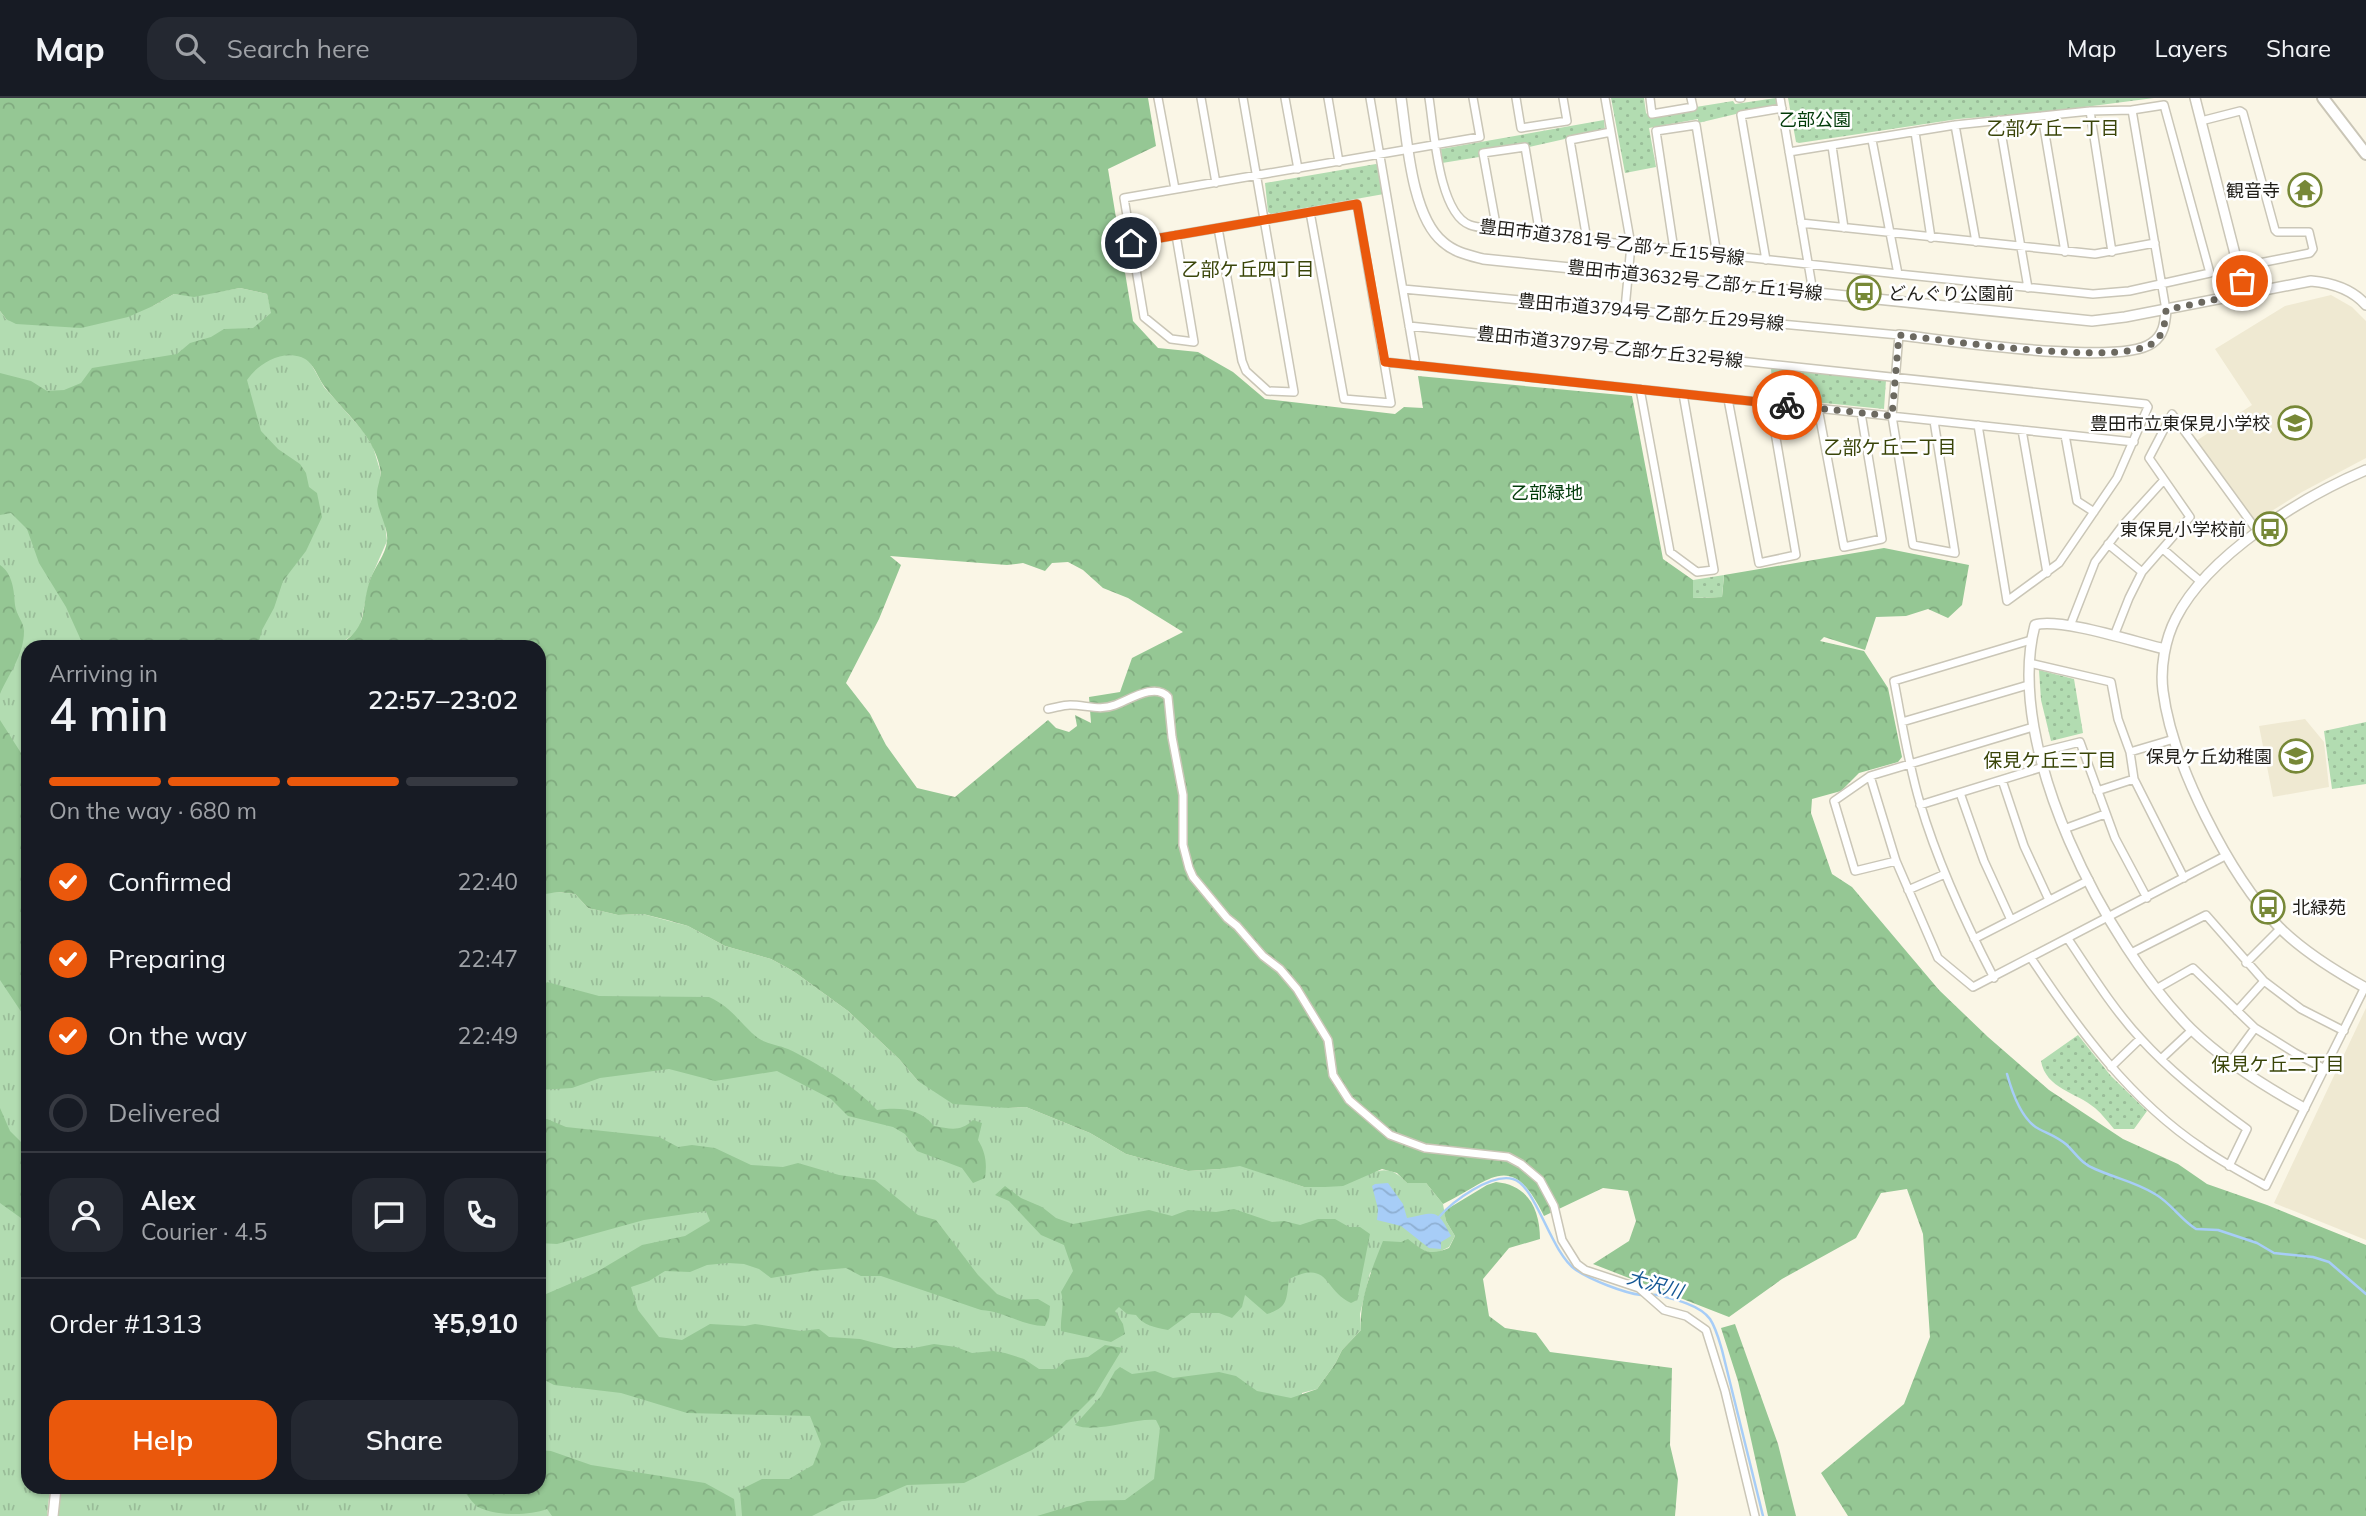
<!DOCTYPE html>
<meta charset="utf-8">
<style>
:root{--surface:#171b24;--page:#242831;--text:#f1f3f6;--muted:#9ea1a6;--line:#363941;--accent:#ea580c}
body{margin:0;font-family:Mulish,"Noto Sans JP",sans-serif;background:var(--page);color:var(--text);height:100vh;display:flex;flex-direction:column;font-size:26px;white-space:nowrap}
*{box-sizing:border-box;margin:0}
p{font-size:23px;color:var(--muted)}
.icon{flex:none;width:38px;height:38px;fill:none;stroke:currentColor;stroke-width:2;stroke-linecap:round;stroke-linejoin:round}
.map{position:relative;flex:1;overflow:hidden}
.side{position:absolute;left:21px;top:542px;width:525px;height:854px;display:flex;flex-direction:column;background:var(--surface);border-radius:21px;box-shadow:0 2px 5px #0004}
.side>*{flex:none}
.pin{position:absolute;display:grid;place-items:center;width:60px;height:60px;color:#fff;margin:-30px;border:4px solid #fff;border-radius:50%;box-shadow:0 2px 7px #0007}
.courier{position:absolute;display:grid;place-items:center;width:70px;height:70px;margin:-35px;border:5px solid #ea580c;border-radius:50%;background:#fff;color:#222;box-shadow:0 2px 9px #0007}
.overview em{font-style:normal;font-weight:600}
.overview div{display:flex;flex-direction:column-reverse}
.overview{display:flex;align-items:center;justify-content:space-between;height:119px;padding:0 28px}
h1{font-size:46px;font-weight:600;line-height:52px}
.bar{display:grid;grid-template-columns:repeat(4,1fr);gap:10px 7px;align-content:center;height:84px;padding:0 28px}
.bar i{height:9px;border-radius:5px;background:var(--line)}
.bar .selected{background:var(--accent)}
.bar p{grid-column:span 4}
.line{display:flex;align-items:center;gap:18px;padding:0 28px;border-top:2px solid var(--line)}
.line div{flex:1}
.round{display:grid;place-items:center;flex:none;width:74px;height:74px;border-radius:21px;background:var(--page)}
ol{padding:0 28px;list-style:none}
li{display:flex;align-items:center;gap:21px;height:77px}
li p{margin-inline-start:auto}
li .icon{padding:7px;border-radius:50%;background:var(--accent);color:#fff;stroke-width:4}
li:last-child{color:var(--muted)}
li i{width:38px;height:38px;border:4px solid var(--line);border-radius:50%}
.primary-button{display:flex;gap:14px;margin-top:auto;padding:14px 28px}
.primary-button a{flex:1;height:80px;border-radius:21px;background:var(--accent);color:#fff;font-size:28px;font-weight:600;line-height:80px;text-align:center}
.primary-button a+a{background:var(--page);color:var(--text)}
header{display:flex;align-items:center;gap:42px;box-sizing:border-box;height:98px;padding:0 35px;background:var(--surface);border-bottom:2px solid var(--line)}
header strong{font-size:33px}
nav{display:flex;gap:38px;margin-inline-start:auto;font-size:24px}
.search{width:490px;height:63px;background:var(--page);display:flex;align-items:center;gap:18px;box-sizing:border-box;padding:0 24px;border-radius:21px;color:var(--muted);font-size:26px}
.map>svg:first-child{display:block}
.built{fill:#efe9d2}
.grass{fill:url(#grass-tufts)}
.forest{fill:url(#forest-crowns);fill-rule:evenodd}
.park{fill:url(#park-dots)}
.water{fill:url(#water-waves)}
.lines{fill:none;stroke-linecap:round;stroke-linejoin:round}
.stream{stroke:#a7cdf7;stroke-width:2.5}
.minor-casing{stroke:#cac6b7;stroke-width:10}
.tertiary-casing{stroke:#cac6b7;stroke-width:12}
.secondary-casing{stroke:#cac6b7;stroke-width:14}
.minor{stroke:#fff;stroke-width:7}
.tertiary{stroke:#fff;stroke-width:9}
.secondary{stroke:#fff;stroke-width:10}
.done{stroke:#6c6960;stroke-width:7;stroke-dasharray:0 12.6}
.route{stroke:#ea580c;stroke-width:9}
.labels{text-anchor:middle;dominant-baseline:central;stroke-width:5;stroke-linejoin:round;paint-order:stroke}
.park-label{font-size:18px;fill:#023b0a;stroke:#fff}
.poi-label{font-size:18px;fill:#1f1d18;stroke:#fff;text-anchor:end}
.street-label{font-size:18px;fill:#1f1d18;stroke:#fff}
.neighbourhood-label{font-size:19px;fill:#3a4509;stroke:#fff}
.water-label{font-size:19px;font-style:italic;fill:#155895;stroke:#fff}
</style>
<header>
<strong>Map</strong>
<div class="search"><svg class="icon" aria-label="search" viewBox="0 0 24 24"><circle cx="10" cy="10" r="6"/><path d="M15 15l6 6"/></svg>Search here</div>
<nav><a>Map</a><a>Layers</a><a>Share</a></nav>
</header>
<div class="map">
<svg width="2366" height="1418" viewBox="0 0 2366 1418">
<defs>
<pattern id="grass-tufts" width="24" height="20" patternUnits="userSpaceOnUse" patternTransform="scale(1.75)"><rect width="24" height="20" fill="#b2dcb1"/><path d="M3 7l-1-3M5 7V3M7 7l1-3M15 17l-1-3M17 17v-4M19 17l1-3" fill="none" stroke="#99bc98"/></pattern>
<pattern id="forest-crowns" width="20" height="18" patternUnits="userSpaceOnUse" patternTransform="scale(1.75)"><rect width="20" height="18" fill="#95c794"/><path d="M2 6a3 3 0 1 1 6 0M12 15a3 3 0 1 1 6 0" fill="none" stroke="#80aa7f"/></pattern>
<pattern id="park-dots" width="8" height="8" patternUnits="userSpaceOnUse" patternTransform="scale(1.75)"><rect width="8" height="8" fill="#b2dcb1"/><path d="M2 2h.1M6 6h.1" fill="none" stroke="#99bc98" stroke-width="1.8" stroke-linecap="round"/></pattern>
<pattern id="water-waves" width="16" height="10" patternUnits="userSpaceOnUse" patternTransform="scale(1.75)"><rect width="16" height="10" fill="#a7cdf7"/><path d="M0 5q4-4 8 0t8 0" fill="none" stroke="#8fb0d3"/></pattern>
</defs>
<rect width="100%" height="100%" fill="#faf6e6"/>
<path class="built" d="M2331,197l21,12 14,14v137l-64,34 -43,27h-6l-57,-78 56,-36 -37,-56 70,-43z
M2305,621l19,23 5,45 -56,10 -14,-71z
M2366,910v232l-92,-37z"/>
<path class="grass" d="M240,190l27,6 5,20 38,48 14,25 39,44 10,16 7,23v14l7,57 -17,39 -11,50 -23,17 -308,1v840h22l-3,28h-47v-1205l6,8 147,-13 21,-12 20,2z
M558,794l17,2 13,14 30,7 25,-1 45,12 37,20 46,13 22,12 55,40 51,48 19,22 90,27 18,-1 64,26 36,21 62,17 32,-2 20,-4 64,22 67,-14c16,-6 25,-2 36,10h19l17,21 3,17 9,15 -6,11 -14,7 -13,-4 -14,-10 -38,33 -10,41 1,16 -19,20 -7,14 -18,25 -15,4 2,123h-1247l2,-28h480v-595z"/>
<path class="forest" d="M0,0h1148l8,48 -48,23 25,152 25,27 40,4 35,20 32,27 130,15 9,-7 19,1 -5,-32 214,20 31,163 30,21v18l29,-1 2,-22 160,-27 85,17 -7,40 -14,13 -20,-9 -22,7 -30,1 -11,33 -41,-13 -4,4 44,10 24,37 14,69 -4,5 -39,11 -18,18 -29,8 -1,14 21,61 20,13 87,103 49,47 61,53 74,49 55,25 29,20 60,21 99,40v271h-518l-27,-43 83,-69 26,-67 -7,-103 -16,-45 -26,4 -25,45 -74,41 -53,38 -136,-53 36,-23 7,-20 -8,-30 -25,-3 -59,28c-33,-67 -52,-36 -101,-12l-17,-21h-19l-10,-10 -15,-4 -39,17 -18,1h-21l-64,-21 -20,3 -32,2 -62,-17 -36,-21 -64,-26 -18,1 -55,-4 -35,-23 -19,-22 -51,-48 -55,-40 -22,-12 -46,-13 -37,-20 -21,-6 -24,-6 -25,1 -30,-7 -13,-14 -17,-2 -19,3v-247l-203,-1c35,-21 23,-33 34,-67 4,-12 16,-26 17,-39 2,-13 -11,-32 -10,-47 0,-9 5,-16 3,-26 -7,-35 -36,-55 -56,-82 -7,-10 -11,-25 -23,-29 -21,-7 -43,7 -54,23l14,51 17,18 22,15 6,9 3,14 8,6 5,24 -16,34 -23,30 -9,27 -12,22 -5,18 -173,-1 -18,-40 -27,-44 -12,-34 -16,-16 -11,2v-142l31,8 16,10 17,-1 17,-7 11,-15 85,-14 13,-11 21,-6 13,-8 29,-1 18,-15 -4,-19 -27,-6 -46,9 -20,-3 -21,12 -25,11 -47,11 -65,-4 -10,-5 -6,-8zM890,458l117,9 16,-2 22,8 7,-8 16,-1 15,8 20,18 25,10 55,34 -51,26 -12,34 -31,5 2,26 -16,-8 2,11 -8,6 -13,-4 -8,-8 -93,77 -38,-9 -31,-43 -16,-31 -24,-31 33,-64 22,-54z
M0,467c13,9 14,26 15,40 1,10 9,17 9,26 0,24 -15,42 -24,63z
M0,622l21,33 3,28 4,6v235l-28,-42z
M547,884l52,14 110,1c24,11 30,26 49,41 8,6 21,7 30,11 28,13 68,38 89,61 22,-3 43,-2 57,16 17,3 26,6 39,-6l9,3 -4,17c8,13 9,24 7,38l-12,5 -11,-15 -45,-17 -12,-17 -12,-7 -45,-11 -17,-17 -54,-28 -62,10 -46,-12 -69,9 -28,10 -33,2v-96z
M0,1010l10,23 18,18v74l-28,-20z
M547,1021l19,8 93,10 19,10 14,-2 23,3 36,17 32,2 15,-4 41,12 36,5 43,35 18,5 42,55 19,19 15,6 26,-1 12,7 -1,11 -4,9c-23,0 -41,-15 -64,-16l-100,-34h-20l-15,-8 -34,3 -41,7 -12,-9 -15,-5 -16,-1 -21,2 -17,7 -25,-1 -16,10 -18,6 7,23 21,27 23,3 28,-16 35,2 10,-2 46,7 18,-2 10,8 31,2 34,9h20l20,-4 22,3 16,6 21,-2 12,2 19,6 15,10h17l10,-9 22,-3 17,-12 18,3 -29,48 -37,37 -25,17 -68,33 -57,2 -32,14 -33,2 -30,15h-70l-2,-26 22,-11h27l24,-14 8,-21 -11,-28 -123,-3 -66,-20 -67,-8 -15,-8v-80l56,-24 47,-28 43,-9 25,-15 -4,-10 -62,9 -87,24 -18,-1v-123z
M1496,1084c32,3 44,27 44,57l-31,9 -26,31 6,37 16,12 31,5 14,19 122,16 -2,77 8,34 -3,37h-638l50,-15 38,-1 29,-21 6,-51 -4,-8c-24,-2 -59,14 -81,5l26,-29 14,-25 5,-4 12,7 23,-3 18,7 46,-6 17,4 21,15 34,7 26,-9 18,-25 7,-14 19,-20c-2,-31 11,-61 22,-89l18,1 7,-3c16,13 22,17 41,9l6,-12 -9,-15 -2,-10 43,-26z
M1005,1088l16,12 21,9 14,11 17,6 76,-14 23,6 16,-6 28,2 18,-3 38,13 12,-1 16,4 18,-6h17l14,8h11l10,7 -13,66 -6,3c-28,-13 -21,-44 -62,-24 -3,20 0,28 -22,35l-22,-19 -3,12 -10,11 -13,-5h-28l-23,17c-14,-3 -24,-4 -32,-15l-9,-1 -8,-7 -4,4 8,13 2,10 -14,8 -50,-11c-1,-14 4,-26 0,-39l12,-21 -9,-26 -23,-10 -32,-34 -14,-6z
M1735,1226l43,120 18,72h-28l-30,-135 -17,-53z
M539,1352l12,1 40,14 114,18 29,16 2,17h-184l-5,-7c-19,7 -51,7 -69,-2 -6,-4 -10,-12 -15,-17l-48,-2h124z"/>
<path class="park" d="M1611,0h33l2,15 4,4 45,-6 1,-4 37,-6 2,3 41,-6 2,6 -80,19v-4l-49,9 7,39 -31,6z
M1788,0h366l-108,14 -88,7 -159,24 -3,-1z
M1604,22l1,10 -76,17 -1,-4 -49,8v6l-37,6 -1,-14z
M1376,66l2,1 6,29 -113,20 -3,-2 -3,-29z
M1771,270l115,12 -2,29 -90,-9 -2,-14 -20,-2z
M1724,477l-2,22 -29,1v-18z
M2039,572l35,9 9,54 -32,8 -10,-41z
M2366,624v62l-34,5 -8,-58z
M2078,937l33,41 36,35 -13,18h-20c-6,-7 -12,-15 -19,-21 -19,-16 -49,-19 -54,-47z"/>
<path class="water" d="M1388,1085l15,21 4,14c29,-6 30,-10 44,18l-10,6v7l-12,-1 -28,-22 -24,-6 1,-11 -6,-23 3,-2z"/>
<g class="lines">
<path class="stream" d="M2007,976c5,18 14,46 32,55 10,5 19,8 28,16 10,10 15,19 28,24 20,9 41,13 60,25 16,9 25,25 41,35l22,1 39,13 17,10 39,4 16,5 37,32
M1439,1119c14,-16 52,-44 74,-38 23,6 37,73 63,91 15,10 48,23 65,25 6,1 11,-1 16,0 17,4 43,10 53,24 6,9 9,21 12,31l41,166"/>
<defs>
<path id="minor" d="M1158,0l17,91
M1201,0l15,85
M1285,0l13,71
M1328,0l11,64
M1370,0l46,268
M1429,0c5,30 9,115 41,127 8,3 18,3 27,5l401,44 195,20 36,-3 81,-18 -46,-168 -32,5 -42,1 -135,14 -166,27
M1516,0l5,30 46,-7 -4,-23
M1605,0l26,147 -6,64
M1650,0l2,16 41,-7 -2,-9
M1739,0h2
M1780,0l33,194
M2132,12l34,200
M2090,13l22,141
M2042,18l23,136
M1999,22l29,168
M2201,23l39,-10 3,2 32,117 2,2h32l4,17 -3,4 -71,14
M1955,27l21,117
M1915,34l16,106
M1872,42l26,134
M1832,48l12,82
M1801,125l294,31 60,-11
M1218,130l24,133 4,10 22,20 26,1 -51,-294
M1497,132l-14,-77 42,-6 15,88
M1176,137l18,107 -23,-3 -27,-22 -20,-119 356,-61 -7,-39
M1587,142l-17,-100 41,-8
M1131,145c75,-13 150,-26 226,-39l34,199 -47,-4 -34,-187
M1674,152l-18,-119 40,-6 21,130
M1766,162l-25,-145 41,-7
M1403,191l496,46 -7,81 21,129 42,8 -21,-132
M1409,228l737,78 2,3 -31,71 -58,85 -52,38 -29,-176
M1385,264l749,80
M1640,291l30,163 27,20 17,-2 -31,-176
M1728,301l31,164 37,-8 -26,-152
M1818,310l26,139 38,-8 -21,-126
M2022,332l25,143
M2065,337l12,66 17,11
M2108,446l34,28
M2163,451l38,33
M2070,528l25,-64 28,-37 40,-44
M2114,538l15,-38 13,-26 48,-55 -41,-59 23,-44 86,118
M2029,565l82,19 7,37 12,33 4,27 50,99
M1048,611c7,-1 15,-4 22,-4 16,0 30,6 45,0 14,-5 40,-23 53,-8l4,40 11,58v50l6,23 4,9 34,41 10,8 26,30 17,13 17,20 31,51 5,35 16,25 41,35 35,13 83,9 13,7 19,16 14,26 8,34 15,24 8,6 54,18 25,22 22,6 20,14 19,61 30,125
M1902,624l126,-37
M2040,654l40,-10 35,96 32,60
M2130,654l44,-13
M1870,678l26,85 42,97 35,29 254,-132
M2002,682l22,66 25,54
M2097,693l37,-12
M1960,695l24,68 27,59
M1920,707l123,-38
M2064,731l41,-15
M1896,763l-41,10 -21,-70 36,-25 163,-49
M1908,792l37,-16
M1974,841l115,-59
M2068,841c23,34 45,70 73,100 31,34 68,63 106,90l-18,37
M2131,855l75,-38 58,66 37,28 43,22
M2031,860c47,71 99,142 171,190 20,14 42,26 64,38l99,-199
M2246,865l35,-35
M1994,880c-29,-56 -56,-114 -74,-175 -12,-40 -18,-81 -26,-122l137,-41
M2156,891l37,-21 62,60 40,25 30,16
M2237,913l27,-30
M2161,961l31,-29
M2230,964l25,-34
M2111,969l29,-28"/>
<path id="tertiary" d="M1401,0c6,40 10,118 42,144 11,10 25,13 40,17l609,62 33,-4 186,-36c22,2 41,8 55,24
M2195,0l50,195
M1899,237c47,5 221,32 253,8 12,-8 13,-20 14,-33
M2366,372c-64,27 -158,85 -190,148 -11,21 -16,50 -13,73 9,72 66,184 116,236 25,25 56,44 87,61
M2165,551c-27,-6 -106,-32 -130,-24 -32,122 71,318 156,404 33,32 73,57 113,79
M53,1418l3,-28"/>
<path id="secondary" d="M2323,0l43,56"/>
</defs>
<use href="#minor" class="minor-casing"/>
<use href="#tertiary" class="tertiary-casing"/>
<use href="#secondary" class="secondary-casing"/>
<use href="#minor" class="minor"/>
<use href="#tertiary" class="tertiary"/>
<use href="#secondary" class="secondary"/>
</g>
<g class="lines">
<path class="done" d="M1787,307l105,11 7,-81c47,5 221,32 254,8 11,-8 12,-20 13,-33l79,-17 -3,-12"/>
<path class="route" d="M1131,145l226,-39 28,158 402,43"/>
</g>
<defs>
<symbol id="temple-ring" viewBox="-11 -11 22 22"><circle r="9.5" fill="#fff" stroke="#778837" stroke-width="1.5"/><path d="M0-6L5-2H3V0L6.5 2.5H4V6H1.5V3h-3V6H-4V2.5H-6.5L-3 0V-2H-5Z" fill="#778837"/></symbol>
<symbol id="bus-ring" viewBox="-11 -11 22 22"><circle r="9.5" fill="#fff" stroke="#778837" stroke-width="1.5"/><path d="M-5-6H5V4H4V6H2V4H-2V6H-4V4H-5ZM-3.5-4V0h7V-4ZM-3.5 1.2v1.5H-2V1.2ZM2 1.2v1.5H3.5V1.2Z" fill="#778837"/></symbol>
<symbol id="school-ring" viewBox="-11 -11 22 22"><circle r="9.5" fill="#fff" stroke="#778837" stroke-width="1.5"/><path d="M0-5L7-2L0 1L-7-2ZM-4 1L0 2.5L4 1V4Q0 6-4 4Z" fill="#778837"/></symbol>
</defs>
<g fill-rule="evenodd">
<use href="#temple-ring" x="2286" y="73" width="38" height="38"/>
<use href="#bus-ring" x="1845" y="176" width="38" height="38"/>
<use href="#school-ring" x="2276" y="306" width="38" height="38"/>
<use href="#bus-ring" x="2251" y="412" width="38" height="38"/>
<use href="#school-ring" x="2277" y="639" width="38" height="38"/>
<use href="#bus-ring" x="2249" y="790" width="38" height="38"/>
</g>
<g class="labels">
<g class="park-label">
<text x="1815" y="21">乙部公園</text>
<text x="1547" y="394">乙部緑地</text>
</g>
<g class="poi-label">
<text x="2280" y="92">観音寺</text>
<text x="1888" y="195" text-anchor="start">どんぐり公園前</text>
<text x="2270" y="325">豊田市立東保見小学校</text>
<text x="2246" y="431">東保見小学校前</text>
<text x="2272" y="658">保見ケ丘幼稚園</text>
<text x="2292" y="809" text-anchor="start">北緑苑</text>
</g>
<g class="street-label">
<text transform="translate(1612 144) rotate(7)">豊田市道3781号 乙部ヶ丘15号線</text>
<text transform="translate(1695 182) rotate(6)">豊田市道3632号 乙部ヶ丘1号線</text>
<text transform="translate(1651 214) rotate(5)">豊田市道3794号 乙部ケ丘29号線</text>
<text transform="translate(1610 249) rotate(6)">豊田市道3797号 乙部ケ丘32号線</text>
</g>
<g class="neighbourhood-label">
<text x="2053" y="30">乙部ケ丘一丁目</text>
<text x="1248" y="171">乙部ケ丘四丁目</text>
<text x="1890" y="349">乙部ケ丘二丁目</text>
<text x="2050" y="662">保見ケ丘三丁目</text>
<text x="2278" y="966">保見ケ丘二丁目</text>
</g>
<g class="water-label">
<text transform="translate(1655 1186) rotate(16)">大沢川</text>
</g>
</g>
</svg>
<div class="pin" style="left:2242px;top:183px;background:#ea580c"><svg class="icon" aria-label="bag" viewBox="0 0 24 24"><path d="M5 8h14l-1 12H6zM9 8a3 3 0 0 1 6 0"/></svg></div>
<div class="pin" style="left:1131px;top:145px;background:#1f2937"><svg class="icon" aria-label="home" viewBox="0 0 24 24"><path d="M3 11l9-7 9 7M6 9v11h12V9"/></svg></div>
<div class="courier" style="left:1787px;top:307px"><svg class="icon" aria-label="bike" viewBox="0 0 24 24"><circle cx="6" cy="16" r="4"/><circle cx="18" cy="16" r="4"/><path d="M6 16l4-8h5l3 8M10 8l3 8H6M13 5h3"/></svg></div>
<section class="side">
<div class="overview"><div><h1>4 min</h1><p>Arriving in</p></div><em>22:57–23:02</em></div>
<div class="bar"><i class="selected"></i><i class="selected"></i><i class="selected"></i><i></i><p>On the way · 680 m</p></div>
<ol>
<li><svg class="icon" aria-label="check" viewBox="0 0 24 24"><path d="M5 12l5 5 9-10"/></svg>Confirmed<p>22:40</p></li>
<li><svg class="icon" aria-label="check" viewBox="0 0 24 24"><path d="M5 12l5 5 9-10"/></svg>Preparing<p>22:47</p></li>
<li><svg class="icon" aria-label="check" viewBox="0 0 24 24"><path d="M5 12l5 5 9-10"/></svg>On the way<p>22:49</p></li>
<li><i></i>Delivered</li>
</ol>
<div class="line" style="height:126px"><a class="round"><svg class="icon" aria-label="person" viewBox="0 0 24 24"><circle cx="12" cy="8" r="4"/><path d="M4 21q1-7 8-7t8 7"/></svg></a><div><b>Alex</b><p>Courier · 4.5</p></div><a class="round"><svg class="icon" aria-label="chat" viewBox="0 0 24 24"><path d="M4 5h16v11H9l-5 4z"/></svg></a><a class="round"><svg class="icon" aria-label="phone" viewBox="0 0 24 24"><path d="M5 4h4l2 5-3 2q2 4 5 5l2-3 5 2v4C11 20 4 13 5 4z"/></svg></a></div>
<div class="line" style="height:91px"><div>Order #1313</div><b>¥5,910</b></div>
<div class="primary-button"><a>Help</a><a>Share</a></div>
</section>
</div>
